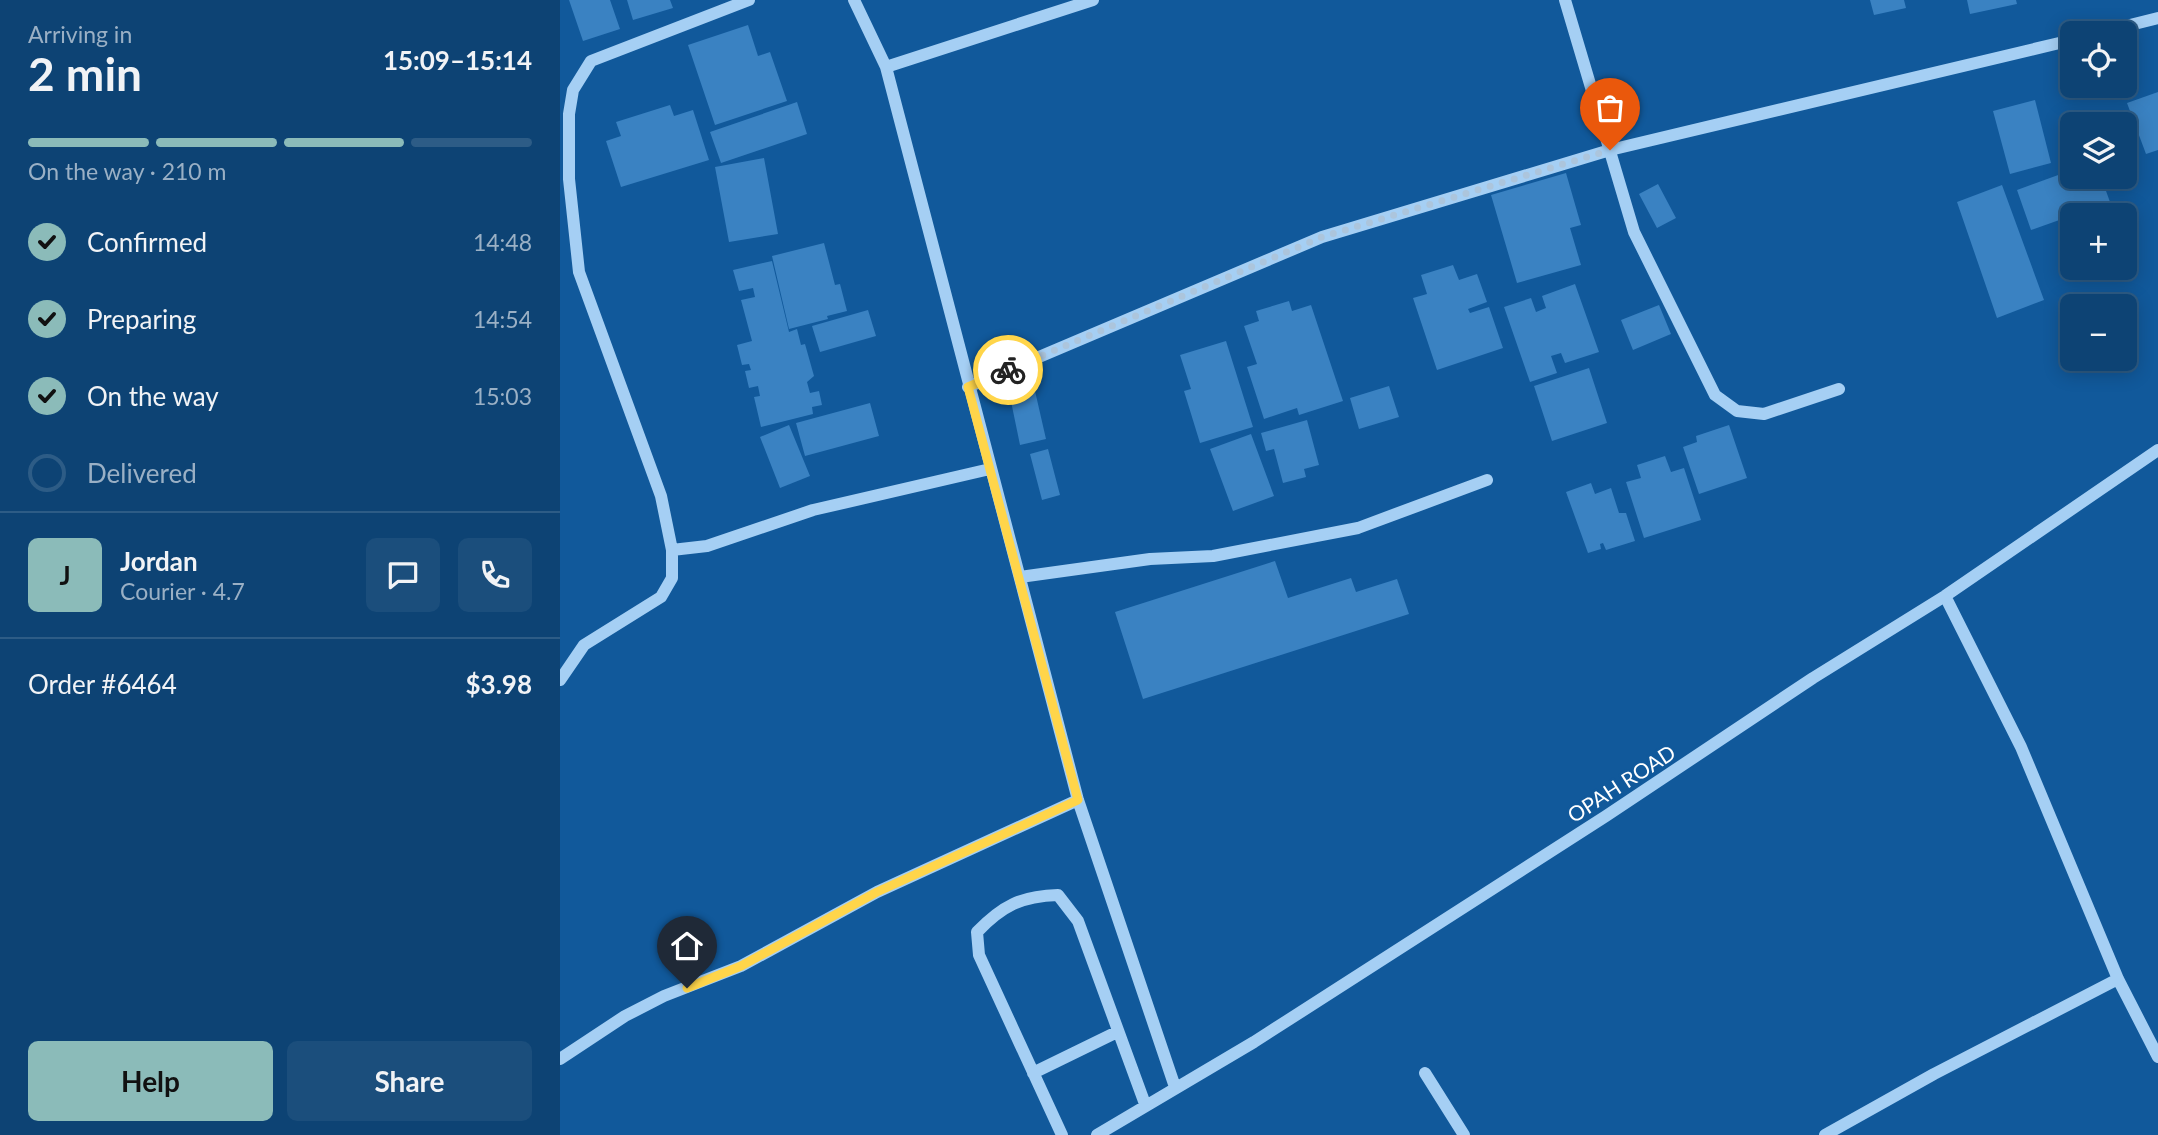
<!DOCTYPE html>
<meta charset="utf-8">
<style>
:root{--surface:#0d4374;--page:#1b4e7c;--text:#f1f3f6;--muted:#9ab0c5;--line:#2d5c86;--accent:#8bbbb9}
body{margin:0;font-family:Lato,sans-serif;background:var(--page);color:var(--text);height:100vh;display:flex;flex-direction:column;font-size:26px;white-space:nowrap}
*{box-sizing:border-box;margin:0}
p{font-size:23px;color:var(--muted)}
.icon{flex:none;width:38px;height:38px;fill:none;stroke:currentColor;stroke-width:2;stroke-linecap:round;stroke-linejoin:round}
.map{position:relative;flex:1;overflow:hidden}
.side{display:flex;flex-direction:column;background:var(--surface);width:560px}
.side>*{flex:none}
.tools{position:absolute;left:1500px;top:21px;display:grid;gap:14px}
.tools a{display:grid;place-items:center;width:77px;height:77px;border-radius:10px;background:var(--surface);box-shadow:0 4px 18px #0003,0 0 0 2px var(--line);font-size:35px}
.pin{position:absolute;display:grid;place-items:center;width:60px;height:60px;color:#fff;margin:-72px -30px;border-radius:50% 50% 50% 0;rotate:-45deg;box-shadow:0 0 7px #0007}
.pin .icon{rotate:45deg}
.courier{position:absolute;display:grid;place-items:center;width:70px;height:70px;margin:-35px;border:5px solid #ffd54a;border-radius:50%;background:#fff;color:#222;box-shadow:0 2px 9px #0007}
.head em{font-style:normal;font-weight:700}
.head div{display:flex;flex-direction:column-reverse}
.head{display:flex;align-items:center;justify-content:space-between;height:119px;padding:0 28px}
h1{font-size:46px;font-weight:700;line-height:52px}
.bar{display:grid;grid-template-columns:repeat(4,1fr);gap:10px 7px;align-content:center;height:84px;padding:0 28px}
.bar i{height:9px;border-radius:5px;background:var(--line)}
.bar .active{background:var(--accent)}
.bar p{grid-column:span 4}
.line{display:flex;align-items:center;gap:18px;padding:0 28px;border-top:2px solid var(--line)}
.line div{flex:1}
.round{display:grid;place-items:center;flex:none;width:74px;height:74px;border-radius:10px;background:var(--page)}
ol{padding:0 28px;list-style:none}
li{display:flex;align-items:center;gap:21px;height:77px}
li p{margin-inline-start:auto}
li .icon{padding:7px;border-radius:50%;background:var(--accent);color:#111;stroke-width:4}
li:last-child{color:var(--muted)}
li i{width:38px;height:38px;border:4px solid var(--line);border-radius:50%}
.button{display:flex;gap:14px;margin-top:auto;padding:14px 28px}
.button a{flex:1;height:80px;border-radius:10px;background:var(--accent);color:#111;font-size:28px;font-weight:700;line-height:80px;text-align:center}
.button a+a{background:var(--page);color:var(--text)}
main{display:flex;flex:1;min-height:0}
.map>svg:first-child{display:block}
.building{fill:#3a82c2}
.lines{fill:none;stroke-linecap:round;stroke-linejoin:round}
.minor{stroke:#a5cff4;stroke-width:12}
.done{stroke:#acc5dc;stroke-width:7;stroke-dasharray:0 12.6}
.route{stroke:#ffd54a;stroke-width:9}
.labels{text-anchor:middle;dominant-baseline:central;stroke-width:5;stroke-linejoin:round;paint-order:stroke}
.street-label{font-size:21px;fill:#fff;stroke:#11599b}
</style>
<main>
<section class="side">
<div class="head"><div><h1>2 min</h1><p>Arriving in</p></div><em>15:09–15:14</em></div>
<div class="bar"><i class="active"></i><i class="active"></i><i class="active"></i><i></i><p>On the way · 210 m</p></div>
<ol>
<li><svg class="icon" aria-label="check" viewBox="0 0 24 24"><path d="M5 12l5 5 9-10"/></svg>Confirmed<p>14:48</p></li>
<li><svg class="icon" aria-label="check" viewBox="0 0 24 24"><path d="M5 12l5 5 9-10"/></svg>Preparing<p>14:54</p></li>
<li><svg class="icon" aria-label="check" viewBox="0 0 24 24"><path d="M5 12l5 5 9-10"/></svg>On the way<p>15:03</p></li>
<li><i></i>Delivered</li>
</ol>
<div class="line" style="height:126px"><b class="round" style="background:var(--accent);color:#111">J</b><div><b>Jordan</b><p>Courier · 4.7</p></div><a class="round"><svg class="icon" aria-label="chat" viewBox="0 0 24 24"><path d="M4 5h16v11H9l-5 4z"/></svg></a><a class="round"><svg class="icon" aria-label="phone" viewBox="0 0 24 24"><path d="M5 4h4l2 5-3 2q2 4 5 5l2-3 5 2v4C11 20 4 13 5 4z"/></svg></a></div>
<div class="line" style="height:91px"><div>Order #6464</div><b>$3.98</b></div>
<div class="button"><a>Help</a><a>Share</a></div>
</section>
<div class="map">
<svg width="1598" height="1135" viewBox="0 0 1598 1135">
<rect width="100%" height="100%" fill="#11599b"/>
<path class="building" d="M9,0h41l10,29 -37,12z
M67,0h43l3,8 -40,12z
M1310,0h34l2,8 -32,7z
M1407,0h49l1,4 -47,10z
M188,25l10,31 12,-4 17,49 -72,24 -27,-80z
M1598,92v58l-12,4 -19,-51z
M1475,100l16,63 -41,11 -17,-63z
M237,102l10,32 -86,29 -11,-31z
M110,105l4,11 19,-6 16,50 -88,27 -15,-46 15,-5 -5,-14z
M204,158l14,76 -49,8 -14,-75z
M1512,170v7h29l9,25 -79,28 -14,-40z
M1006,173l15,52 -11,3 11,37 -64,18 -26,-88z
M1098,184l18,34 -19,10 -18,-34z
M1442,185l42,115 -47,18 -40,-116z
M264,243l11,42 5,-1 7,27 -20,5 1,3 -39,10 -17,-73z
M212,261l17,71 8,-3 4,16 4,-1 9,32 -7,6 3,11 9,-2 3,14 -10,2 1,7 -52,13 -7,-30 6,-1 -2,-10 -9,2 -4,-17 6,-1 -2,-6 -7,1 -5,-20 15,-4 -11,-41 14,-3 -2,-9 -14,3 -6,-21z
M893,265l6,15 18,-6 10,28 -19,7 2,4 19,-6 14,41 -66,22 -24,-72 14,-4 -6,-19z
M1015,284l24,68 -34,11 -4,-10 -10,3 6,17 -27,9 -26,-75 27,-9 5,14 10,-4 -4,-12z
M729,301l3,10 19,-6 32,96 -44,14 -2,-7 -33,11 -17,-52 10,-3 -13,-38 15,-5 -3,-10z
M1099,305l12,29 -38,16 -12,-30z
M308,310l8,26 -56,16 -8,-26z
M666,341l27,86 -53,16 -16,-52 7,-2 -11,-34z
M1029,368l18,55 -55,18 -18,-55z
M466,378l3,14 6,-1 11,48 -26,6 -13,-63z
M829,386l10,31 -40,12 -9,-31z
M310,403l9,33 -74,20 -9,-33z
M747,420l12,45 -15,4 2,8 -23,6 -9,-34 -8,2 -5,-18z
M229,425l21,51 -30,12 -20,-51z
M1169,425l18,53 -48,16 -16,-47 14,-5 -1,-6z
M691,434l23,62 -41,15 -23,-62z
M488,449l12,46 -18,5 -12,-46z
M1105,456l6,16 13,-4 17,52 -57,18 -18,-56 15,-4 -4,-13z
M1031,483l4,11 16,-6 8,25h7l9,28 -29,9 -3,-7 -3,1 1,5 -13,4 -22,-61z
M715,561l13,37 63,-20 5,14 41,-13 12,35 -266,85 -28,-87z"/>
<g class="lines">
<path class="minor" d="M294,0l32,67 192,733 97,287
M1005,0l69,232 81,163 22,16 27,3 75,-25
M1538,33l60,-15
M326,67l207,-67
M408,387l354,-150 288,-87 462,-110
M112,550l35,-4 106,-36 177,-41
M460,577l130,-18 63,-3 145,-28 129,-48
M1385,596l76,151 97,232 40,78
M0,680l24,-35 77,-48 11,-19v-28l-11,-54 -82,-224 -10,-93v-65l4,-24 18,-29 158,-61
M0,1059l65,-43 39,-20 77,-30 136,-74 201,-92
M473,1073l84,-41
M865,1073l39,62
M502,1135l-83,-180 -2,-23c25,-26 44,-36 81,-37l20,26 67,183
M537,1135l157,-93 352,-226 207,-138 132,-82 213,-146
M1265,1135l109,-61 184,-95"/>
</g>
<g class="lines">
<path class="done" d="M448,370l314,-133 288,-87"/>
<path class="route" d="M127,988l54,-22 136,-74 201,-92 -110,-413 40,-17"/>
</g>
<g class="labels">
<g class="street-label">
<text transform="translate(1061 783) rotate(-33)">OPAH ROAD</text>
</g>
</g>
</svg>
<div class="tools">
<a><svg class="icon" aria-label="locate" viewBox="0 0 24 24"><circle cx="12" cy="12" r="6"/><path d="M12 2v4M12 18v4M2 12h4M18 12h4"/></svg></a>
<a><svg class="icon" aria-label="layers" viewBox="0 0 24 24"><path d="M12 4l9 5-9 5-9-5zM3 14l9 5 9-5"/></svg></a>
<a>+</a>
<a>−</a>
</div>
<div class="pin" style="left:1050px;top:150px;background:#ea580c"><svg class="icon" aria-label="bag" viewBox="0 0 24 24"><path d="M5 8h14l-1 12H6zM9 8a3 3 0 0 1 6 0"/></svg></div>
<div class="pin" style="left:127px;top:988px;background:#1f2937"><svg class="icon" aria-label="home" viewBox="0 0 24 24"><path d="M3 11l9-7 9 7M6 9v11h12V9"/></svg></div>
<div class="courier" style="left:448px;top:370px"><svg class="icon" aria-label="bike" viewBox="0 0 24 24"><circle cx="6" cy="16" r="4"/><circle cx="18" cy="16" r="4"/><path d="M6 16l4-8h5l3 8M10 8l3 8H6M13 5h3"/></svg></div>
</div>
</main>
